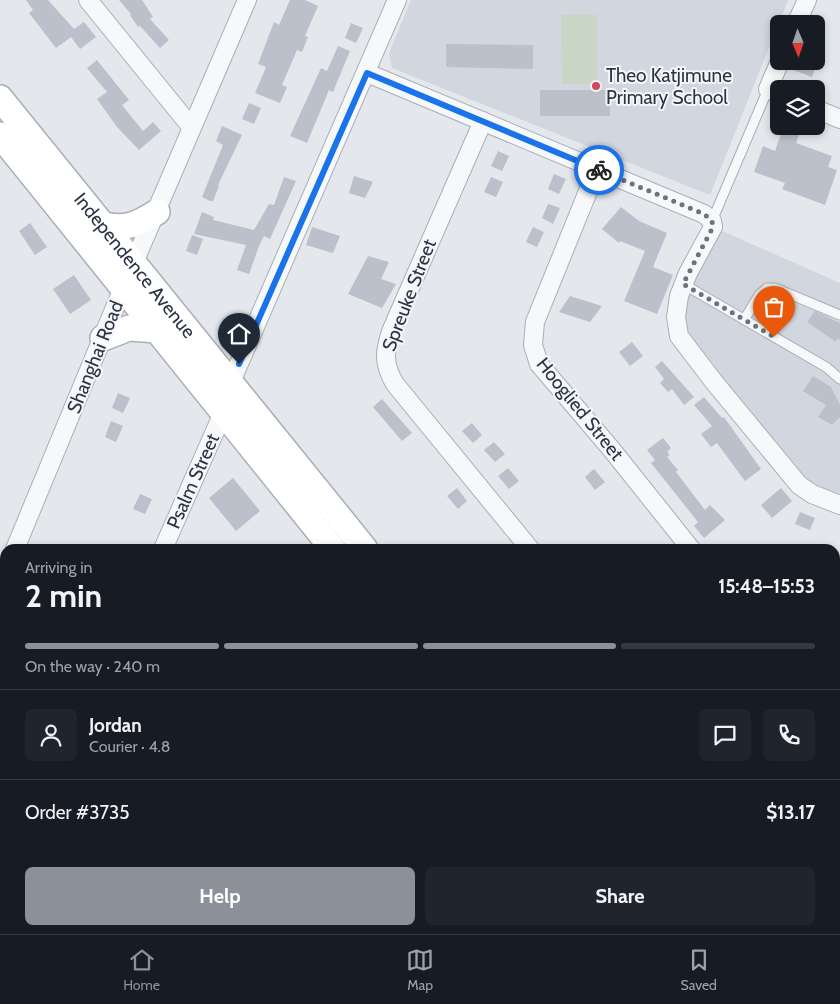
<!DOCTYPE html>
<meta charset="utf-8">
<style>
:root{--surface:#171b24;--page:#20242c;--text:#f1f3f6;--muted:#9ea1a6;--line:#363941;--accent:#8c9099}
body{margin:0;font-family:Cabin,sans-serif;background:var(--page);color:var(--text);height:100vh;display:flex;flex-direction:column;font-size:19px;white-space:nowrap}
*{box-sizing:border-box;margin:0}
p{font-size:16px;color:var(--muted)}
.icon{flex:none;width:28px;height:28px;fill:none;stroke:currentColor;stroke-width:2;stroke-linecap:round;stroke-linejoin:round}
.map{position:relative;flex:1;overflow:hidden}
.panel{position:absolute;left:0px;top:544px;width:840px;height:391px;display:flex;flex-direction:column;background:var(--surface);border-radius:15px 15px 0 0;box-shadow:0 2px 8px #0003}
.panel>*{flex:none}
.needle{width:32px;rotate:178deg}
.controls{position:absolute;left:770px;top:15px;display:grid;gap:10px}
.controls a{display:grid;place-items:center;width:55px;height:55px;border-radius:8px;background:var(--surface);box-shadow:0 2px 8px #0003;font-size:25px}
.pin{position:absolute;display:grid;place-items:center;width:42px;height:42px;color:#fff;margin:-51px -21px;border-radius:50% 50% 50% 0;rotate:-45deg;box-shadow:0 0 5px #0007}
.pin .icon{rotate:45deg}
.courier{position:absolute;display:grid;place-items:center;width:50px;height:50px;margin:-25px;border:4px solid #1a73e8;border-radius:50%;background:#fff;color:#222;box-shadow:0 1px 6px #0007}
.headline em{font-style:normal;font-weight:800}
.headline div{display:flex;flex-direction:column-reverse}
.headline{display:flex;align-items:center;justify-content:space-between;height:85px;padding:0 25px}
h1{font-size:32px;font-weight:800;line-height:38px}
.bar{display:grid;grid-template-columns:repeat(4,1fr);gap:8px 5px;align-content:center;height:60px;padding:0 25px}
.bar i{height:6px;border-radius:4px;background:var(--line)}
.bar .current{background:var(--accent)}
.bar p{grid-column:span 4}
.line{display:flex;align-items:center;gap:12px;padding:0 25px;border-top:1px solid var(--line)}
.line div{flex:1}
.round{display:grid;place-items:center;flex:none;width:52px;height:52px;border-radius:8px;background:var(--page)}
.action{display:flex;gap:10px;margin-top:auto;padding:10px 25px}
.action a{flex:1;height:58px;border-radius:8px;background:var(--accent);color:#fff;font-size:20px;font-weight:800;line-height:58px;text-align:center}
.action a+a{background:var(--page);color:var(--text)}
.tab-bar{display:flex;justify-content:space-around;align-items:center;height:70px;border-top:1px solid var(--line);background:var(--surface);font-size:14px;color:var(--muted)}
.tab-bar a{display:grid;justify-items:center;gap:2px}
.tab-bar .current{color:var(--accent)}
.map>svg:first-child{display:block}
.built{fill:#d2d6de}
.green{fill:#c9d6c5}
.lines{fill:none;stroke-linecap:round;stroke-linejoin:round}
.stream{stroke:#9fb4cc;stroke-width:5}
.building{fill:#bbc0ca}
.lane-casing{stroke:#a9aeb7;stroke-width:11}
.street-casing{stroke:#a9aeb7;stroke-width:20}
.secondary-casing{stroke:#a9aeb7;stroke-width:28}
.lane{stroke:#f7f8fa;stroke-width:9}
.street{stroke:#f7f8fa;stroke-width:18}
.secondary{stroke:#fff;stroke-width:25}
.done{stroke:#6c737f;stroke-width:5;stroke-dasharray:0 9}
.route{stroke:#1a73e8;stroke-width:6}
.poi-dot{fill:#d1495b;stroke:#f4f6f9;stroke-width:2}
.labels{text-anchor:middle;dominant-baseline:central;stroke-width:4;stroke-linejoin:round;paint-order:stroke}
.poi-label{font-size:19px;fill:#2b3445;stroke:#f4f6f9;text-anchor:start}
.street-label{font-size:19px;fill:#2b3445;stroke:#f4f6f9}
</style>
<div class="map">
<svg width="840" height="934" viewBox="0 0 840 934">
<rect width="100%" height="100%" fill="#e4e7ec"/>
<path class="built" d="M411,0h377l-78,195 -318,-127 -3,-15z
M713,227l127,56v222l-28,-11 -135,-167z"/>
<path class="green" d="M561,15h36v69h-35z
M5,614v277l-5,-3v-262z
M65,930h208l-6,4h-196z"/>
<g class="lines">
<path class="stream" d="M0,837l5,3
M106,930l2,4"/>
</g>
<path class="building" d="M26,0h22l26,29 10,-7 12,15 -16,12 -9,-12 -15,11 -27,-35 4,-3z
M119,0h23l11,17 -3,2 19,21 -9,8 -20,-22 -2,1 -8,-12 1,-1z
M290,0h15l13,6 -13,30 3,1 -6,15 -5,-2 -15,35 5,2 -7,16 -25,-10 11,-26 -8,-3 16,-42 5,3z
M351,23l12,5 -7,15 -11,-5z
M446,44l87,1v24l-87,-2z
M338,46l12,5 -17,41 -4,-2 -22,53 -17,-7 31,-68 6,3z
M97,60l32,40 -7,5 21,26 10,-9 8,9 -22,19 -22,-23 -20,-28 10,-7 -20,-24z
M790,61h25l-1,4 2,1 -4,11 -24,-9z
M540,90h70v26h-70z
M249,103l12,5 -7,16 -12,-5z
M222,126l20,9 -24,50 1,1 -6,15h-3l-8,-4 21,-52 -7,-4z
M784,126h18l-6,17 36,13 -4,11 9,3 -12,35 -43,-16 3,-6 -31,-11 9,-26 12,5z
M498,151l11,5 -7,15 -11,-5z
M554,174l12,5 -7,15 -11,-5z
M354,176l19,6 -8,16 -16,-5z
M284,177l12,4 -26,58 -6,-3 -5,10 -10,28 -12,-4 9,-25 -52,-11 8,-22 12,5 -1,3 41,10 15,-26 5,1z
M491,177l12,5 -7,15 -12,-5z
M548,204l12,4 -7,16 -11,-6z
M621,207l18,14 28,12 -14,34 20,8 -16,39 -33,-13 21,-50 -25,-10 -1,2 -17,-14z
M30,223l17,24 -12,8 -16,-24z
M312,227l28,9 -7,17 -27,-8z
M533,227l11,5 -7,15 -11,-5z
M192,235l11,4 -6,16 -11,-4z
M368,256l21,6 -8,17 15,5 -14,24 -34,-14z
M74,275l17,25 -21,14 -17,-25z
M570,296l32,10 -12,16 -31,-10z
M815,311l25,12v17l-3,-1 -1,3 -29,-20z
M632,342l11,14 -13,10 -11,-14z
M662,361l32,36 -10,8 -12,-16 -4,3 -8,-9 4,-4 -9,-12z
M813,376l18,11 9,18v12l-8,8 -14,-8 8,-12 -23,-14z
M118,393l12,5 -7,15 -11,-5z
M704,397l18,21 2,-1 37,52 -16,12 -28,-38 -6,4 -10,-13 11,-8 -18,-21z
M382,399l30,34 -10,8 -29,-34z
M111,421l12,5 -7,16 -11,-5z
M472,423l10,12 -9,8 -11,-12z
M663,438l8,10 -4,4 3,3 -3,2 11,13 -2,2 29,38 5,-5 15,15 -21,18 -10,-12 4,-4 -47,-59 4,-3 -8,-10z
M494,442l11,12 -10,8 -11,-12z
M508,468l11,13 -10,8 -11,-13z
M594,469l11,13 -10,8 -10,-13z
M233,478l27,33 -24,20 -27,-33z
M457,488l10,13 -9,8 -11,-13z
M781,488l11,13 -20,17 -11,-13z
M140,494l12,5 -7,15 -12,-5z
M800,512l15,6 -5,12 -15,-6z"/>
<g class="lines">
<defs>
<path id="lane" d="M712,221l56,-132
M683,284l143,83 14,12
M744,320l15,-25 8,-7h8l65,27"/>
<path id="street" d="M88,0l104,128
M796,24l11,-24
M367,73l337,141 8,7 1,6 -25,46 -9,23 -3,21 3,19 35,46 85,103 13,9 28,11
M779,93l-11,-4 12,-28
M816,109l24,10
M483,121l-91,208c-8,22 -9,35 3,55l135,165
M597,169l-62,153 -2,23 6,19 73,86 79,99
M231,382l166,-382
M15,549l108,-261 124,-288
M163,549l60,-136
M0,586l5,-13
M835,639l5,2
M835,776l5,2
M835,803l5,-13
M307,930l3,4
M473,930l7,4
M782,934l2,-4"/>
<g id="secondary">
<path id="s1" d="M0,98l365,451"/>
<path d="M0,135l333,414"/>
<path d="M104,225c22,5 34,-1 53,-13"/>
<path d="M103,338l26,-10 28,2"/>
<path d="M835,916l5,2"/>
<path d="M801,930l9,4"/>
</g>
</defs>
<use href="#lane" class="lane-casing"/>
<use href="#street" class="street-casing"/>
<use href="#secondary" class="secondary-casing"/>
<use href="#lane" class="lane"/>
<use href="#street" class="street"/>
<use href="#secondary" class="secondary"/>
</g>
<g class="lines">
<path class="done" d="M599,170l105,44 8,7 1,6 -30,57 91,53"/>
<path class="route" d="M239,364l128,-291 232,97"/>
</g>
<circle class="poi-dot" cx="596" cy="86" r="5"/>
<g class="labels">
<g class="poi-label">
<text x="606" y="75">Theo Katjimune<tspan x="606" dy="22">Primary School</tspan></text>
</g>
<g class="street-label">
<text stroke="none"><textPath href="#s1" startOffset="215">Independence Avenue</textPath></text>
<text transform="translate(409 295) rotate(-69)">Spreuke Street</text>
<text transform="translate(95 357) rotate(-68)">Shanghai Road</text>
<text transform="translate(580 409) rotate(51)">Hooglied Street</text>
<text transform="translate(193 481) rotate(-66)">Psalm Street</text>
</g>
</g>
</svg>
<div class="controls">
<a><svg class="needle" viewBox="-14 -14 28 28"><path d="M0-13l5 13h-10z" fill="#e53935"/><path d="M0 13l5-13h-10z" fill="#9ea1a6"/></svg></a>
<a><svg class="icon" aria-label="layers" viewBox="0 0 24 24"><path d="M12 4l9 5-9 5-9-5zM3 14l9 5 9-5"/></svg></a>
</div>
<div class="pin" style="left:774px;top:337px;background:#ea580c"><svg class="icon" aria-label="bag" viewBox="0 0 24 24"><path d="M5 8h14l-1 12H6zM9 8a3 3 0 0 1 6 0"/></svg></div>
<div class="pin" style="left:239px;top:364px;background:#1f2937"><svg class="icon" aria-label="home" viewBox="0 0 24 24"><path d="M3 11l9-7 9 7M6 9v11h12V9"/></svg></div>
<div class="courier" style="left:599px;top:170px"><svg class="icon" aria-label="bike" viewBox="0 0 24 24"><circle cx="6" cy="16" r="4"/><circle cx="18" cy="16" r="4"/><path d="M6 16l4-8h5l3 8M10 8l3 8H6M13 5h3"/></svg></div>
<section class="panel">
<div class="headline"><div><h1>2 min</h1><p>Arriving in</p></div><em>15:48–15:53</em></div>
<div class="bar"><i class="current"></i><i class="current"></i><i class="current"></i><i></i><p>On the way · 240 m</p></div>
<div class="line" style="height:90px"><a class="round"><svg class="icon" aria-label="person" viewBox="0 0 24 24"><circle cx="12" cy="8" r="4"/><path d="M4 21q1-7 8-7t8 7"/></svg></a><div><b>Jordan</b><p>Courier · 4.8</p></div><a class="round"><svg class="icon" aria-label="chat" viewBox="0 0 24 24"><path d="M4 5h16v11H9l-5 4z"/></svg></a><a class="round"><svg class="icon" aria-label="phone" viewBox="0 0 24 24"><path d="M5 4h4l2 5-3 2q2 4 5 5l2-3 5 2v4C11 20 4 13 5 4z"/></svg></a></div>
<div class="line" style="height:65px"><div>Order #3735</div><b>$13.17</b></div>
<div class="action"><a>Help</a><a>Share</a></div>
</section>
</div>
<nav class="tab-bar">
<a class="current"><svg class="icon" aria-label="home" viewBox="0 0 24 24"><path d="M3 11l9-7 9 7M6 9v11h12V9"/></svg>Home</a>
<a><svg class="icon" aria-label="map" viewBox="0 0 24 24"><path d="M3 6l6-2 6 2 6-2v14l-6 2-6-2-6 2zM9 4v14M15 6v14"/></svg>Map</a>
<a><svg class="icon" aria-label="saved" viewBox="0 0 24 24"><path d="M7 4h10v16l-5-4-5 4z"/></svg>Saved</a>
</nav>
